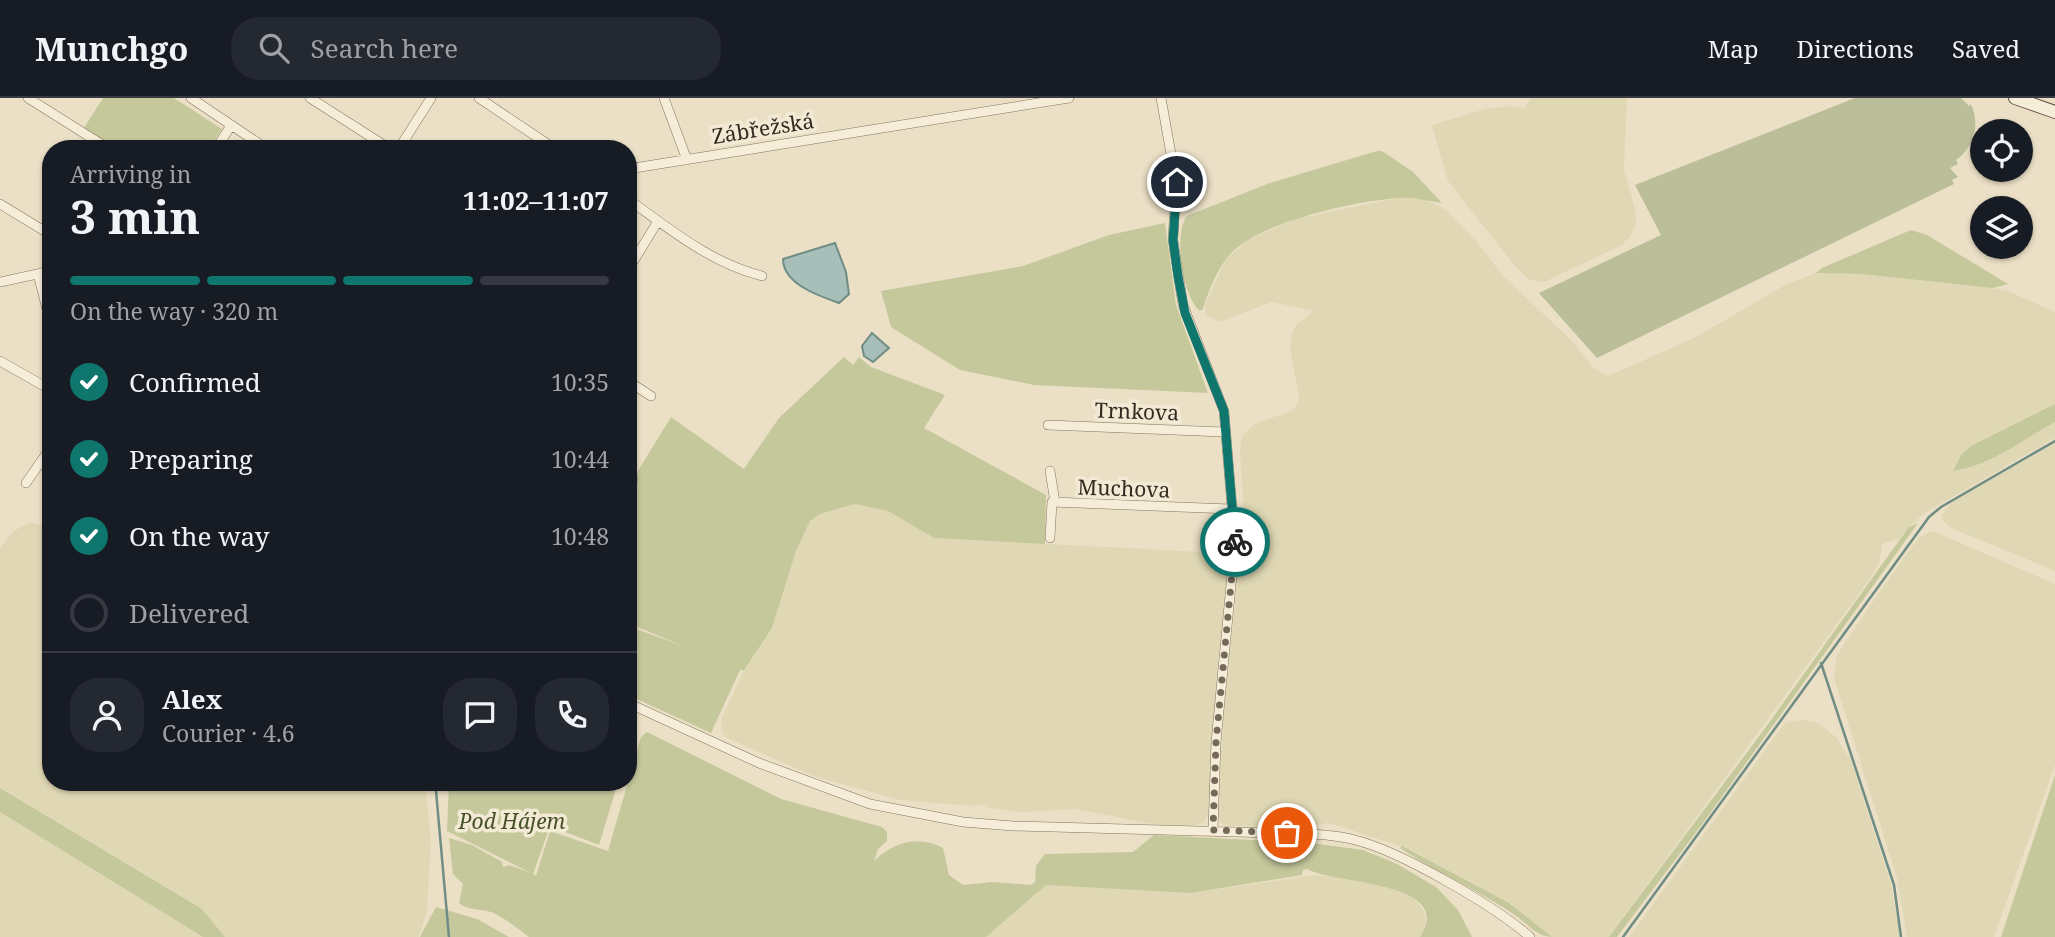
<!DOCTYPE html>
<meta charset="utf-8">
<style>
:root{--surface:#171b24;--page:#242831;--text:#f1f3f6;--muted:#9ea1a6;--line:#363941;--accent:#0f766e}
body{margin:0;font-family:"Noto Serif",serif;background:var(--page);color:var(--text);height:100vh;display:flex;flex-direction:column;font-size:26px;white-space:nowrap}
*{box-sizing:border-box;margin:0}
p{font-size:23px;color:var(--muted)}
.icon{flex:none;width:38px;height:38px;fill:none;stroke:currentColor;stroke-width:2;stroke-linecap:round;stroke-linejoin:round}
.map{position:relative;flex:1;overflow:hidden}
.drawer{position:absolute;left:42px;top:42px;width:595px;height:651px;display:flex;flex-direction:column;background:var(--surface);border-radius:28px;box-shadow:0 2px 5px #0004}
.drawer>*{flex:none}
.tools{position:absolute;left:1970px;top:21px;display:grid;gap:14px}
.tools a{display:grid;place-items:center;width:63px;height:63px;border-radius:50%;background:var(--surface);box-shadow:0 2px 5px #0004;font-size:35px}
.pin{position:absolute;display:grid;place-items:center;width:60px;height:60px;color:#fff;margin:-30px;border:4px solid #fff;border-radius:50%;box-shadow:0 2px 7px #0007}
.courier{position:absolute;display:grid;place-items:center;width:70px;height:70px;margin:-35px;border:5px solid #0f766e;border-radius:50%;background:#fff;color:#222;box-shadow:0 2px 9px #0007}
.head em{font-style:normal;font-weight:700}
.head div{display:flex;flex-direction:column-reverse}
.head{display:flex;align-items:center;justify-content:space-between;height:119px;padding:0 28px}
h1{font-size:46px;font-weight:700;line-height:52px}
.bar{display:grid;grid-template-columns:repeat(4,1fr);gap:10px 7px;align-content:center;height:84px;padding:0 28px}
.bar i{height:9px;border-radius:5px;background:var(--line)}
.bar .current{background:var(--accent)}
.bar p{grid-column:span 4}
.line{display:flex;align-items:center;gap:18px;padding:0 28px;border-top:2px solid var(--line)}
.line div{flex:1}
.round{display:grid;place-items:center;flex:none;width:74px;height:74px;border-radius:28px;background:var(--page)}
ol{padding:0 28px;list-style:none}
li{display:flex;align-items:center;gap:21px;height:77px}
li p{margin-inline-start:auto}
li .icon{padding:7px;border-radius:50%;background:var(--accent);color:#fff;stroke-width:4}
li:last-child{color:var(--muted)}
li i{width:38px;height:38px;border:4px solid var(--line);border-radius:50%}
header{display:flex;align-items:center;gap:42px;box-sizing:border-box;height:98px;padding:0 35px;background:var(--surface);border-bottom:2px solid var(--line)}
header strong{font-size:33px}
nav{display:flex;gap:38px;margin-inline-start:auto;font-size:24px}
.search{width:490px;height:63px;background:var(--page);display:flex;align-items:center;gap:18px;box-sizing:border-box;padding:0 24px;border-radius:28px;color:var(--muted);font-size:26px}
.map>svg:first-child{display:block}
.farmland{fill:#e0d8b4}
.green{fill:#c4c89b}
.cemetery{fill:#babe99}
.water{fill:#a7bfb8;stroke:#6f8d85;stroke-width:2}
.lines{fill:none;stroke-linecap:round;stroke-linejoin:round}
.stream{stroke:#6f8d85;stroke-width:2.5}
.street-casing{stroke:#85725d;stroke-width:10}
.secondary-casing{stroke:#675340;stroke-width:14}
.street{stroke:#f6edd9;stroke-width:9}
.secondary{stroke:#f6edd9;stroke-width:12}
.done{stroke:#756a5a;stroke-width:7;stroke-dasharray:0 12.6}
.route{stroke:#0f766e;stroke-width:9}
.labels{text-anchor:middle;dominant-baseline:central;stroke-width:7;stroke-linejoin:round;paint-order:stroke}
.street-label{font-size:21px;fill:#362a20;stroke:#f3ead5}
.park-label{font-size:21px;font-style:italic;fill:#475128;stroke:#f3ead5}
</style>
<header>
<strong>Munchgo</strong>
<div class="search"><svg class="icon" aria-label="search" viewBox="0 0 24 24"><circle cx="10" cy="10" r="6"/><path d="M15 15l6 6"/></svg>Search here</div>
<nav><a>Map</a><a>Directions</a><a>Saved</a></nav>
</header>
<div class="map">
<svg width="2055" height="839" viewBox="0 0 2055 839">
<rect width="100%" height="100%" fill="#ebe0c6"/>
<path class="farmland" d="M1530,0h97l-3,71 11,41 1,15 -5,10 -9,10 -78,37 -15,-2 -14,-14 -67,-85 -16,-56 53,-16 26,-3 14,2z
M1398,100h25l23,12 32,33 25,33 66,62 26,31 13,7 88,-39 91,-53 29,-11 45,1 132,14 15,3 47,21v92l-41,22 -60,45 11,-2 90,-47v16l-132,76 -25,25 -16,5 -3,20 -10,16 -260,357h-57l-43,-34 -101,-54 -78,-26 -35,4 -67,-1 -6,-2 -5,-7 7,-106 20,-197 -4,-63 2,-16 14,-12 36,-12 5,-6 2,-7 -9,-51 2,-14 4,-8 18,-14 -42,-9 -53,20 -14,-8v-10l21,-45 22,-19 47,-21z
M2055,345v128l-104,-43 -7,-6 -3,-6 11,-14z
M855,406l33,7 46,27 288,15 7,12 -11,97 -9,149 -5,11 -8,3h-39l-82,-16 -53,3 -33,-4 -3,-4 -15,2 -71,-6 -84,-23 -89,-39 -5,-5 -1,-13 23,-50 28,-42 24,-77 14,-30 10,-7z
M30,424l19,6 2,4v250h374l6,58 -4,70 -8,27h-194l-23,-28 -202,-121v-240l14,-17z
M1933,433l122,53v181l-61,172h-87l-10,-59 -63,-200 3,-23 39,-58 43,-60z
M1805,622l13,3 17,13 16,24 39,121 11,56h-272l153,-210 5,-5z
M0,714l203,125h-203z
M1315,777l34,3 39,9 26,11 10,13 2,10 -2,10 -4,6h-434l60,-52 145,8z"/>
<path class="green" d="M103,0h71l48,31 -13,20h-93l-32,-21z
M1377,53h5l31,21 29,31c-15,-2 -28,-6 -43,-5 -44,3 -135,23 -167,54 -14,15 -23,37 -29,57l-3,2c-17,-13 -27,-77 -13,-95l80,-32z
M1165,125l11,82 32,88 -174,-8 -74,-15 -69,-43 -10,-36 142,-25 86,-31z
M1911,132l16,5 81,49 -15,4 -132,-14 -45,-1 6,-5z
M844,259l9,8 6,-8 12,10 74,28 -21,33 122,67 -1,49 -111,-6 -46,-27 -33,-7 -35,10 -10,7 -14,30 -24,77 -28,42h-4l-29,63 -83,-38v-69l55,20 -55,-23v-136l43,-70 73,52 35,-51z
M2055,306v18c-33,18 -63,43 -102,49l8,-16 10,-9z
M1918,425l-212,296 -89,118h-8l157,-210 142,-199z
M647,634l134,67 101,28 5,5v9l-9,8 -4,12c20,-19 44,-26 69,-13l6,27 14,10 30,-3 38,3 4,-3 1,-16 9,-12 88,-2 21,-17 157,8 52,7 34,14 39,23 22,23 14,27h-52c38,-57 -92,-53 -112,-68l-5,1 -1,5 -111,18 -145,-8 -60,52h-457c-12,-9 -24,-19 -38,-25 -11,-3 -24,-2 -32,-9l4,-19 -10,-10 -4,-36 23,7 30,17 1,5 6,-2 22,8 -84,-42 2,-49h169l-19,63 -49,-19 -17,48 3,2 14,-45 58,20 33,-114z
M2055,677v162h-54z
M0,690l202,121 23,28h-22l-203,-125z
M1402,748l107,57 43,34c-15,0 -25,-14 -37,-22 -37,-25 -78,-42 -115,-67z
M436,809l41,12 32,18h-89z"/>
<path class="cemetery" d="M1855,0h106l8,8 2,-2c9,19 4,43 -15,56l2,4 -8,4 8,9 -6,3 2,4 -357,174 -58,-65 122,-58 -26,-50z"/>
<path class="water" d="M835,145l11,29 3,22 -10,9c-20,-7 -56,-19 -56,-44z
M872,235l17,15 -16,14 -9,-6 -2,-10z"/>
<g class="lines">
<path class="stream" d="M1821,565l73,222 7,52
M438,684l-2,9 13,146
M1623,839l306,-420 12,-10 114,-66"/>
<defs>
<path id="street" d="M28,0l81,51
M191,0l76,51
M310,0l80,51
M479,0l76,51
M664,0l23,62
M1161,0l15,84 -3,58 10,65 41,106 11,132 -19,199 -3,88
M216,51l14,-22
M395,51l5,-2 31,-49
M628,71l441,-71
M628,101c43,31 83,64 134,77
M0,106l51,31
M628,172l30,-49
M38,176l13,51
M0,184l51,-11
M0,263l51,29
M628,283l23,15
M1048,327l176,7
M1050,373l5,31
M628,377l5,4
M26,385l25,-36
M1050,440l2,-36 178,7
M628,605l131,60 111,41 93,18 50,4 299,8c14,1 29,2 43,6 45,11 140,66 175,97"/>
<path id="secondary" d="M2015,0l40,14"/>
</defs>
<use href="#street" class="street-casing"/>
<use href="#secondary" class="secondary-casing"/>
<use href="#street" class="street"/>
<use href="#secondary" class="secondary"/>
</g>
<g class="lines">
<path class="done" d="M1235,444l-19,200 -3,88 74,3"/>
<path class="route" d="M1177,84l-4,58 5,36 7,37 39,98 11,131"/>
</g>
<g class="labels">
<g class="street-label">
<text transform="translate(763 30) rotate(-9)">Zábřežská</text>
<text transform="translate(1137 313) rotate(2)">Trnkova</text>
<text transform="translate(1124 390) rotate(2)">Muchova</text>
</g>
<g class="park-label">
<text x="512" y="723">Pod Hájem</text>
</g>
</g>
</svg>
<div class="tools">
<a><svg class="icon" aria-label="locate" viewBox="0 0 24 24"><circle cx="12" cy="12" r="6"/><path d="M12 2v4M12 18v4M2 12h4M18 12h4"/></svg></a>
<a><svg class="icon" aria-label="layers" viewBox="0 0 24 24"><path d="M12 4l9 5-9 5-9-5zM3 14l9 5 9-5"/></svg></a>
</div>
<div class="pin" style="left:1287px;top:735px;background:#ea580c"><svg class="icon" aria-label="bag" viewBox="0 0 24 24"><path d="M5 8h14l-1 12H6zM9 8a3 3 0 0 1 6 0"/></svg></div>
<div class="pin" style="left:1177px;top:84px;background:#1f2937"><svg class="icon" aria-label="home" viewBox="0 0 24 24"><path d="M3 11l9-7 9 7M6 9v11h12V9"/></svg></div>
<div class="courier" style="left:1235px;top:444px"><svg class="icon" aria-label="bike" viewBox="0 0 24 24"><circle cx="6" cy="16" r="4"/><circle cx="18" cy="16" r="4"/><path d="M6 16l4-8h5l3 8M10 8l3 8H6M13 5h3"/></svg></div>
<section class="drawer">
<div class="head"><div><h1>3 min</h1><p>Arriving in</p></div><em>11:02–11:07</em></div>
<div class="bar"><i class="current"></i><i class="current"></i><i class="current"></i><i></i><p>On the way · 320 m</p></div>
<ol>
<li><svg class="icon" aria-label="check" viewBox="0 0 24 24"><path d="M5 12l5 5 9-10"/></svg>Confirmed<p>10:35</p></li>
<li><svg class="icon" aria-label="check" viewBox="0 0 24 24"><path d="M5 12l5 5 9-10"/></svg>Preparing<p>10:44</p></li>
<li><svg class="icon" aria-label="check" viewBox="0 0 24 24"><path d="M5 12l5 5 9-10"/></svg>On the way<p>10:48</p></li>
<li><i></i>Delivered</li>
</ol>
<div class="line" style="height:126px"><a class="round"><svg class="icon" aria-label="person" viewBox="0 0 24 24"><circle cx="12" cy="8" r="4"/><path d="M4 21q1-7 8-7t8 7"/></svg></a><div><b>Alex</b><p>Courier · 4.6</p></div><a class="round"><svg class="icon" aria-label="chat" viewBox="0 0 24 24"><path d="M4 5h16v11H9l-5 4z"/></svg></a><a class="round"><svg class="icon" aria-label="phone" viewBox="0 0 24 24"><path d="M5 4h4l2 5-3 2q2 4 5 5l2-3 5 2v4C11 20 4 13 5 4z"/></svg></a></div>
</section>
</div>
